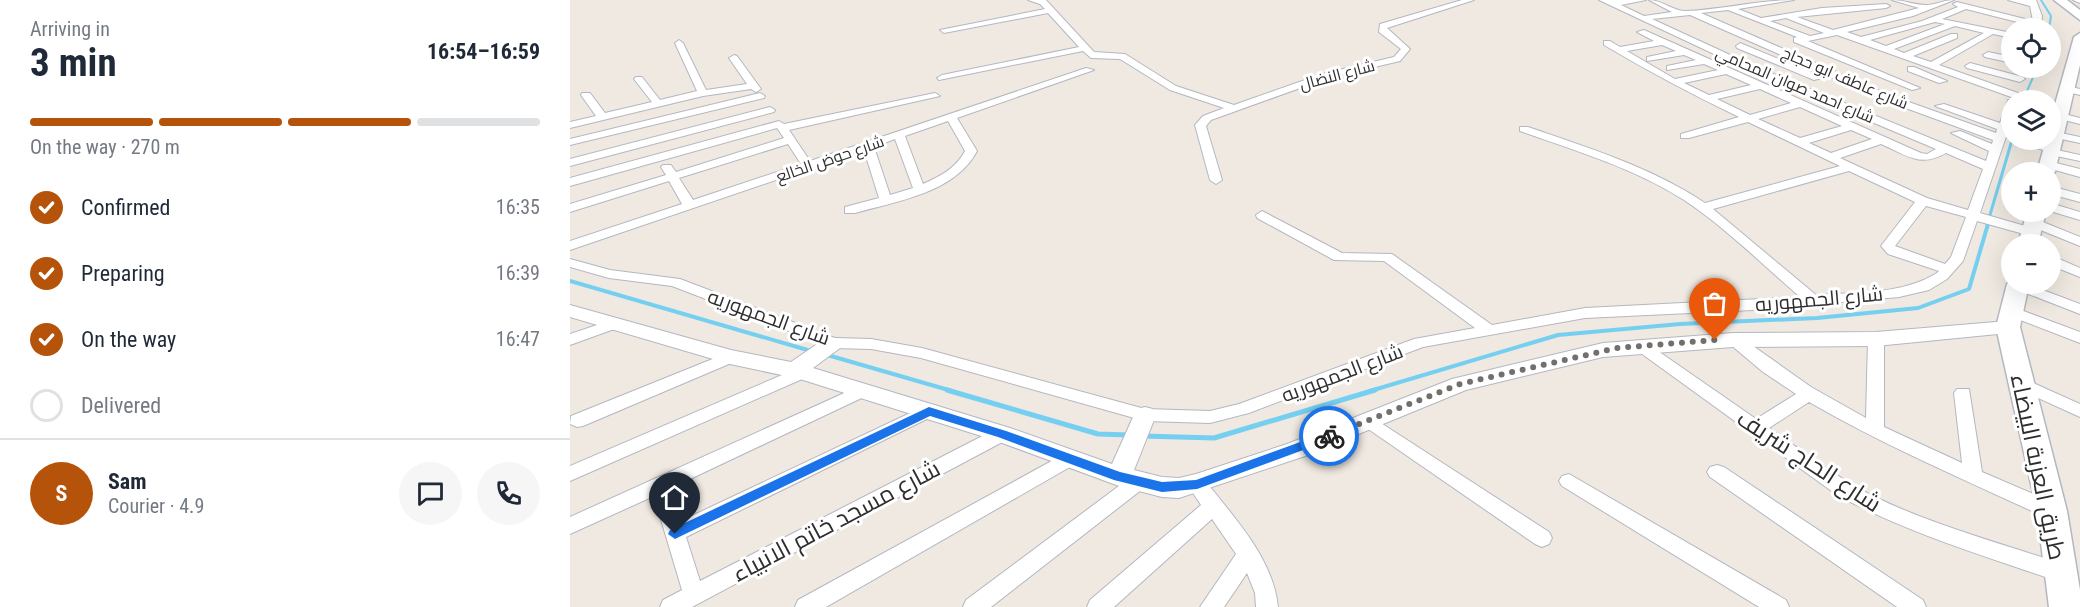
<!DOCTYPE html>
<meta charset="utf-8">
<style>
:root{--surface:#fff;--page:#f6f6f7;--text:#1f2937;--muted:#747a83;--line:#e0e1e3;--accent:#b45309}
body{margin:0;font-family:"Roboto Condensed",Cairo,sans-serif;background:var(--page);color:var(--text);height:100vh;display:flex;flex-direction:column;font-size:22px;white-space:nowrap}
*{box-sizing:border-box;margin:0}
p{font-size:20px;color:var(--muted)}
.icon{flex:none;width:33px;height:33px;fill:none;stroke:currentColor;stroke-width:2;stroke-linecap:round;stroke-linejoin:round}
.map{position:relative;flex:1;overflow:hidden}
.drawer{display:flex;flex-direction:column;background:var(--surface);width:570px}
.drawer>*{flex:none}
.buttons{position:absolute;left:1431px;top:18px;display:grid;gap:12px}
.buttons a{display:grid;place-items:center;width:60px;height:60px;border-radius:50%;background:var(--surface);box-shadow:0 6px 24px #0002;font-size:30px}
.pin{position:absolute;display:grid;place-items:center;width:51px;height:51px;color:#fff;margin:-62px -26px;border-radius:50% 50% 50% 0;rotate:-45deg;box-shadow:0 0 6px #0007}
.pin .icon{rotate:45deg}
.courier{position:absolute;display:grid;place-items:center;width:60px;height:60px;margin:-30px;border:4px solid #1a73e8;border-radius:50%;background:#fff;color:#222;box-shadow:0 2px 8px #0007}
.headline em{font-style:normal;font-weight:700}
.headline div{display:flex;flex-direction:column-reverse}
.headline{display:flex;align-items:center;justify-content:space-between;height:102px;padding:0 30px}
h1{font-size:39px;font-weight:700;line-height:45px}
.bar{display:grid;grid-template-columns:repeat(4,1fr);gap:9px 6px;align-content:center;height:72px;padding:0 30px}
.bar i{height:8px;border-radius:4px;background:var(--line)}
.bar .selected{background:var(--accent)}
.bar p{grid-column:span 4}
.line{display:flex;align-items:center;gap:15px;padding:0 30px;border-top:2px solid var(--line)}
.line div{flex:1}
.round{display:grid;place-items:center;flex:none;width:63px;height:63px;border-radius:32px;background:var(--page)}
ol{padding:0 30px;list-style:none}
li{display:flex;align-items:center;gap:18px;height:66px}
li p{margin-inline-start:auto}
li .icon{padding:6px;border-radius:50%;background:var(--accent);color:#fff;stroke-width:4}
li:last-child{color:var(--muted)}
li i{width:33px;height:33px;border:3px solid var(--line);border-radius:50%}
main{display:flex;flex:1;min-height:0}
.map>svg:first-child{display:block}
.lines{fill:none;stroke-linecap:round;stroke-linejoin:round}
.stream-far3{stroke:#75cff0;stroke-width:2}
.stream-far2{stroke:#75cff0;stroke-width:3}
.stream-far1{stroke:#75cff0;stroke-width:4}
.stream{stroke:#75cff0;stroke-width:5}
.minor-casing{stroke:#b4b7c1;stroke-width:2}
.tertiary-casing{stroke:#b4b7c1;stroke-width:2}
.secondary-casing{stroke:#b4b7c1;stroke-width:3}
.minor{fill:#fff;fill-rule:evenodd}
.tertiary{fill:#fff;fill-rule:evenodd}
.secondary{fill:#fff;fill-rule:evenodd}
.route{fill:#1a73e8}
.done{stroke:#726f6d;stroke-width:6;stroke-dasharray:0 10.8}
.labels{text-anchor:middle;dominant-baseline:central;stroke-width:6;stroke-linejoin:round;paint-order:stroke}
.far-street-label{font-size:16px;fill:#2e2e2e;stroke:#fff}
.street-label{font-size:20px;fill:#2e2e2e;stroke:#fff}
.near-street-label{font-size:24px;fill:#2e2e2e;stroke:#fff}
</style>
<main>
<section class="drawer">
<div class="headline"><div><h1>3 min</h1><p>Arriving in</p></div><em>16:54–16:59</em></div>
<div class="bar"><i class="selected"></i><i class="selected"></i><i class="selected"></i><i></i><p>On the way · 270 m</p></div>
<ol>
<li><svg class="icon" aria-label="check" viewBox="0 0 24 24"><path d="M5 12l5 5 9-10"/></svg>Confirmed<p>16:35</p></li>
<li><svg class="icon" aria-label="check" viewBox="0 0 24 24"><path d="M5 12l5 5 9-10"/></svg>Preparing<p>16:39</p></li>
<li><svg class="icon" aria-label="check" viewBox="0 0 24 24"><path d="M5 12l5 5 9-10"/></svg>On the way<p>16:47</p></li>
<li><i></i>Delivered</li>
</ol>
<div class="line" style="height:108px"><b class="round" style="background:var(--accent);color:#fff">S</b><div><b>Sam</b><p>Courier · 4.9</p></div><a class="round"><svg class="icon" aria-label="chat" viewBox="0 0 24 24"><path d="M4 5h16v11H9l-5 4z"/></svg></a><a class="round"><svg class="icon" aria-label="phone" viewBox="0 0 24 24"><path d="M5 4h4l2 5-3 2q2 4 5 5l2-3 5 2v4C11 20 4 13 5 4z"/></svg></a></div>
</section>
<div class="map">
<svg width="1510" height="607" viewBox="0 0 1510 607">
<rect width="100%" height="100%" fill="#efe9e1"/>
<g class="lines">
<path class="stream-far3" d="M1471,0l10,16 -2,12
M1454,98l13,-30"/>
<path class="stream-far2" d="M1453,100l1,-3
M1417,225l25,-85"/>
<path class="stream-far1" d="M0,281l241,70
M254,354l128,37
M800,391l188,-56 122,-11 137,-6 101,-10 51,-19 19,-65"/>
<path class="stream" d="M377,390l151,44 31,1
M573,436l71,2 161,-48"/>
<defs>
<path id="minor" d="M458,0h18l48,52 31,2 51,32 58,19 88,-31 72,-17 7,-8 -22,-17 1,-8 82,-24h12l-87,28 23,21 -10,12 -72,17 -117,42 -5,6 16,54 -6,4 -6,-4 -15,-55 8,-9 21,-8 -54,-18 -50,-31 -29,-1 -8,-7 -144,29 -2,-2 5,-3 137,-28 -31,-34 -104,20 -4,-3 105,-21 -5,-5z
M1029,0h47l-25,5 23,11 28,-4 -23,-12c13,0 24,11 36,11 36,-1 72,-11 109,-11l-56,9 23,9 61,-10 64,-4 4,2 -4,2 -89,9 36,13 86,-22 -27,-8c12,0 22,5 34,5 9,0 18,-5 28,-5l-41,16 -66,16 14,5 61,-16 36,-14 -5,-3 4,-2 76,19 -3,-15 -22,-6h28l6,16 -1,12h-8v-2l-67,-17 -24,10 70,14v5l-19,-4 -54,31 79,28v4l-4,1 -177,-63 -29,6 112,47 -8,2 -118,-48v-4l3,-1 -69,-27 -27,3 188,82 107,38 1,-4 -62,-23 9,-2 56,19 8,-23h8h-4v19l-32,94 56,16 2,3 -7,4 -54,-15 -14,40 -16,18 -18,11 -30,7 -146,13 -168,8 -162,29 -174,66 -39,10 -65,-2 -224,-63 -50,-9 -38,-1 -161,-62 -63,-8 -39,-11v-8l40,11 70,9 155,59 36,1 51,9 223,61 65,2 29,-7 175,-65 61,-11 -91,-67 -50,-1 -77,-42 -1,-3 6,-4 80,42 50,1 100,71 93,-17 215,-11c-38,-33 -74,-69 -116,-97 -50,-32 -108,-49 -164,-69v-4h8c61,21 123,40 177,76l135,-37 -92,-44 -59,16h-8v-4l58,-17c-46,-22 -91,-46 -135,-72v-4h6l10,6 34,-6 -17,-9 7,-2 277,123 6,1 9,-5 -188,-79zM1120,15l191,84 112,41 -1,4 -32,-13 -9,2 38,18 -3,10 -232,-95 -102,-47zM1216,18l38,15 -14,3 -40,-15zM1365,22l10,2 -59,22 -16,-6zM1385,26l29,7 -53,29 -18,-6 44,-18v-4h-6l-47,19 -10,-4zM1092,45l14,6 -29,6v4l37,-6 12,5 -29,6v4l37,-6 14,6 -43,9 -48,-28zM1156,74l25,11 -42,10 -25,-12zM1190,89l31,14 -41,12 -33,-16zM1230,107l42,19 -42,12 -42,-19zM1281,130l21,9 -41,14 -22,-10zM1311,144c25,11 39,24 65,9l37,16 -15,41 -41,-12 -87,-40zM1279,171l66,31 -34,44 7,8 51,17 -2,2c-36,22 -80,19 -121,22l-103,-86zM1356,206l40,11 -15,40 -6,7 -50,-18z
M1503,0h7v3z
M109,40l4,3 23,47 41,-6 -18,-26 5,-3 3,1 24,33 -5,3 -5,-3 -48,7 -133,32v-6l26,-6 -15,-21 1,-2h8l15,20 47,-11 -18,-23 2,-2h6l18,23 37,-9 -22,-48z
M1170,43l80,33 2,2 -8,2 -77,-32 -1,-2z
M1418,52l24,5v6l-27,-6 -2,-2z
M1400,63l53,14 2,2 -5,3 -53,-14 -2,-2z
M1338,67h6l33,14 -8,2 -31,-12z
M516,68l8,2 -137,48 20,33c-22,42 -80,50 -122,62h-10v-6l34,-9 -15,-48 -294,100v-9l112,-37 -13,-23 -99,31v-8l96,-29 -5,-8 2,-2h8l5,7 108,-34 -7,-10 -207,58v-8l209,-57 5,3 151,-31 5,3 -151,34 21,31zM378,121l17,30c-9,17 -24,25 -42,33l-18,-48zM325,139l18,49 -23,7 -16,-48zM218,144l13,20 -108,36 -14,-22z
M1497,86l13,3v6l-16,-4v-4z
M190,93l5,3 -1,2 -194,47v-6z
M200,107l5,3 -1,2 -204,54v-7z
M1490,113l20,5v6l-24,-6 -1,-2z
M1486,132l24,5v6l-28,-6 -1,-2z
M1442,140h17l27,7 1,3 23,5v6l-33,-7 -1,-3z
M1478,161l32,8v8l-36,-10v-4z
M1480,186l30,8v8l-30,-8z
M1480,203l30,9v8l-30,-9z
M1463,218l47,19v9l-52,-21 -2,-3z
M1480,255l30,13v9l-30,-12z
M1442,284h15l53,20v10l-67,-26z
M1440,306l70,26v11l-75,-29 -3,-3z
M42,320l8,5 -3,3 -47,17v-11z
M1306,334l8,5v88l78,36 -8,-70 3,-4h12l13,83 77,33 3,6 -3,6 -7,2 -7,-2c-80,-37 -160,-71 -236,-115l-40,26c35,24 69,51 108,70 61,29 127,46 191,68l3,7 -3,7 -8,2c-76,-26 -152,-49 -223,-87l-206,-149 8,-5 6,1 111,77 40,-25 -33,-22 -38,-32 8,-5 6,1 72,51 55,31 2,-79z
M160,352l6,1 2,4 -2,4 -153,65 -6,1 -7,-3 1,-8z
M233,366l6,2 2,4 -2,4 -239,105v-15z
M1450,377l60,27v13l-66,-30 -2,-4 2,-4z
M292,385l6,2 3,4 -3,4 -197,93 10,33 242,-114h12l3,4 -3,4 -249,122 14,44 296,-152 6,-2 6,2 3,5 -3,5 -316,168h-32l3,-7 19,-10 -28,-94 -84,38v-17z
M797,414l182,118 3,6 -3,6 -7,3 -7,-3 -174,-120 -3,-4 3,-4z
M498,452l7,2 2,5 -2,5 -249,143h-31l3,-7z
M1147,465l7,2 199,133 3,7h-29l-187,-130 -3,-5 3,-5z
M999,474l217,126 3,7h-30l-197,-121 -3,-5 3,-5z
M568,475l7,2 3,5 -3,5 -154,120h-28l3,-7 165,-123z
M627,476l7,3c29,38 69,78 74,128h-22l-1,-14 -8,-20 -23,34h-24l36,-53 -24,-35 -98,88h-27l3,-7 111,-95 -14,-21 3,-5z"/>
<path id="tertiary" d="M0,305l161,45 60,12 35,-24h14l3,5 -3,5 -27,20 197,60 102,36 22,-49 3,-6 8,-2 8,2 3,6 -22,55 28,7 17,1 17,-4 91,-30 165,-65 151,-36 130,-10 143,-1 132,-11 7,2 3,4 -3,4 -7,2 -132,13 -143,1 -130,10 -137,33 -161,66 -126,42 -17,-1 -43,-11 -125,-46 -194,-61 -70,-15 -160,-47z"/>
<path id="secondary" d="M1484,0h13l13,10v10z
M1510,33v32l-25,107 -5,4v-4h-13l9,-32h4v-18l24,-85z
M1457,212h19l-8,32h-20z
M1442,279v5h17l-9,43 47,184 13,79v17h-31l-12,-96 -41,-184 11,-43z"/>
</defs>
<use href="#minor" class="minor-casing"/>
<use href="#tertiary" class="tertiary-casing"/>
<use href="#secondary" class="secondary-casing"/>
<use href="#minor" class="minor"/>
<use href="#tertiary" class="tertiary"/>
<use href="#secondary" class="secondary"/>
</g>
<path class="route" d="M359,407l77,24 114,41 42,10 34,-2 129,-47 4,-1 6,4 -2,3 -136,50 -35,3 -48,-12 -116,-43 -68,-21 -251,121 -4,2 -7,-5 2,-4z"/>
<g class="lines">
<path class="done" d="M759,436l131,-52 157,-36 98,-8"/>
</g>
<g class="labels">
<g class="far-street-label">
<text transform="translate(767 75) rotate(-15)">شارع النضال</text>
<text transform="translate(1275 78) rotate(23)">شارع عاطف ابو حجاج</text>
<text transform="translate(1225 85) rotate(23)">شارع احمد صوان المحامي</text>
<text transform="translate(260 159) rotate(-19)">شارع حوض الخالع</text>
</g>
<g class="street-label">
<text transform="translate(1249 299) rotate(-5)">شارع الجمهوريه</text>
<text transform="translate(199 317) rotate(20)">شارع الجمهوريه</text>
<text transform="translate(772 373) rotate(-21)">شارع الجمهوريه</text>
</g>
<g class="near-street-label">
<text transform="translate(1239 461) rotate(33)">شارع الحاج شريف</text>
<text transform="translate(1468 467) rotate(78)">طريق العزبة البيضاء</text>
<text transform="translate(266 521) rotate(-28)">شارع مسجد خاتم الانبياء</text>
</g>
</g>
</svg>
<div class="buttons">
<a><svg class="icon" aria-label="locate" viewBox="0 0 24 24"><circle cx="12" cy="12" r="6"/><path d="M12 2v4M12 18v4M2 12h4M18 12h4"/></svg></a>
<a><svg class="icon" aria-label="layers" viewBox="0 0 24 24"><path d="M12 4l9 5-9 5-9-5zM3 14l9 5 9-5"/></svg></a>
<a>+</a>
<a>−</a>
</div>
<div class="pin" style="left:1145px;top:340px;background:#ea580c"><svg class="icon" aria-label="bag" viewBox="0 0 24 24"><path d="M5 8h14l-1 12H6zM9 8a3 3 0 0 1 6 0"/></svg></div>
<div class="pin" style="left:105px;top:534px;background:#1f2937"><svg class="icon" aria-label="home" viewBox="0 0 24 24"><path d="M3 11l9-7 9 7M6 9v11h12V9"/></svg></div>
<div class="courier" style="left:759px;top:436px"><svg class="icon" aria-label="bike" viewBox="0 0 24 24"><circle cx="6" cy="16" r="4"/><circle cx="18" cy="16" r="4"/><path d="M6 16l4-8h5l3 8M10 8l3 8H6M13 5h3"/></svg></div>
</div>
</main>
